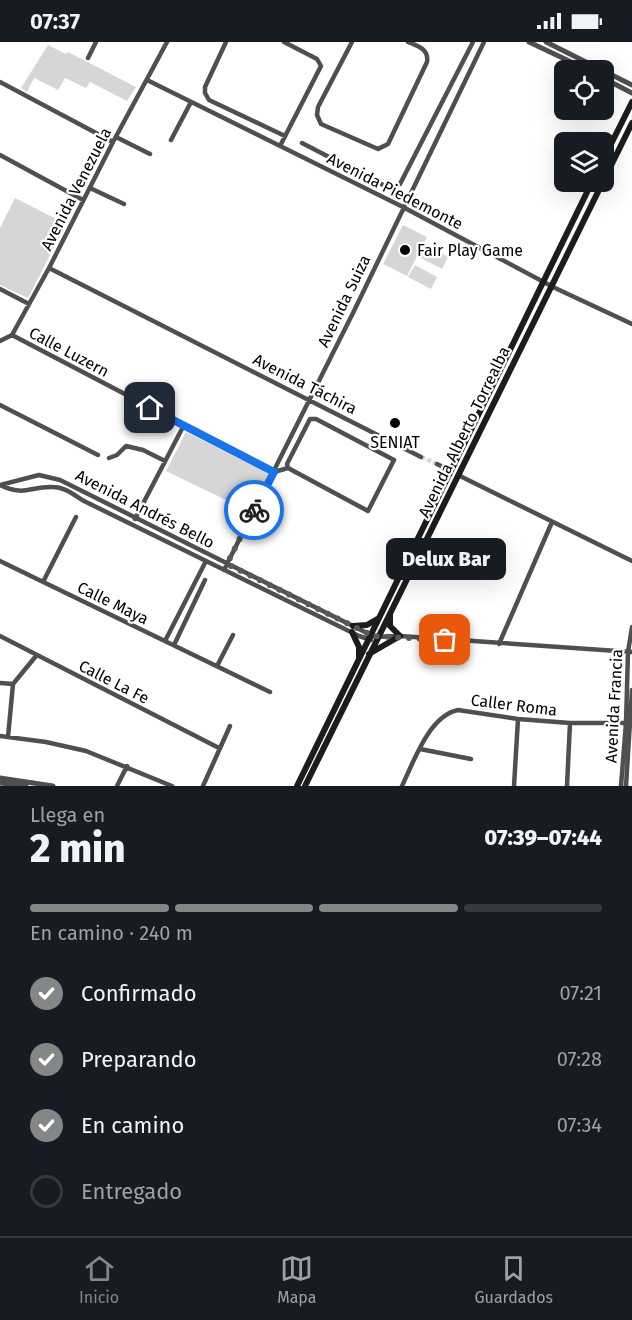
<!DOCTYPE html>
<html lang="es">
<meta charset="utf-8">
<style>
:root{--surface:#171b24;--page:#20242c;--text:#f1f3f6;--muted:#9ea1a6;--line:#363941;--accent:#858687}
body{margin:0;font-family:"Fira Sans",sans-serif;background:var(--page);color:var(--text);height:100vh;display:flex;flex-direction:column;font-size:22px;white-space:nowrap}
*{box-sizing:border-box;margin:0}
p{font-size:20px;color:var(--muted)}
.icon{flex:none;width:33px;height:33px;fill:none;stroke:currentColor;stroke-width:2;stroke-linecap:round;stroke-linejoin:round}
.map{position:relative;height:744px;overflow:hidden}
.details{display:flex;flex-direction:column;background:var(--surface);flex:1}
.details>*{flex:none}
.fabs{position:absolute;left:554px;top:18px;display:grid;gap:12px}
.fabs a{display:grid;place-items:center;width:60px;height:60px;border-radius:9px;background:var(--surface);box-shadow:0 6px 24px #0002;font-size:30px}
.pin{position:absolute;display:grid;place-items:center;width:51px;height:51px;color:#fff;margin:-26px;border-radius:12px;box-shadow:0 3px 9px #0006}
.courier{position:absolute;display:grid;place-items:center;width:60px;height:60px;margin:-30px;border:4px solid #1a73e8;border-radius:50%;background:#fff;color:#222;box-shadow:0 2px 8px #0007}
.bubble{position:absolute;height:42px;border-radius:9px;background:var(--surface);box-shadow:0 6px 24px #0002;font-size:20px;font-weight:800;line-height:42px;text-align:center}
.summary em{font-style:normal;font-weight:800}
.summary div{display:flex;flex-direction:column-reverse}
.summary{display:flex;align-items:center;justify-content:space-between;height:102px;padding:0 30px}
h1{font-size:39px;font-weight:800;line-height:45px}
.bar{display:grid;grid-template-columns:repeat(4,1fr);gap:9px 6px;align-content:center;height:72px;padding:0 30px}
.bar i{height:8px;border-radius:4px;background:var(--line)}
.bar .selected{background:var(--accent)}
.bar p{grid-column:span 4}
ol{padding:0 30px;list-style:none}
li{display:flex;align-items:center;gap:18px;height:66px}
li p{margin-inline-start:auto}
li .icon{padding:6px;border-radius:50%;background:var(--accent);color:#fff;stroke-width:4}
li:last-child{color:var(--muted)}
li i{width:33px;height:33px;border:3px solid var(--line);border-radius:50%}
.status{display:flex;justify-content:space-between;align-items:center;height:42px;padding:0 30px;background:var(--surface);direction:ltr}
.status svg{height:16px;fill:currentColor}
.tab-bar{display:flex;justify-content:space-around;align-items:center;height:84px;border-top:2px solid var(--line);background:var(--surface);font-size:16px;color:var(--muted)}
.tab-bar a{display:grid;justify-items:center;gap:3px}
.tab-bar .selected{color:var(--accent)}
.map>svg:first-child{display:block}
.green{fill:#d6d6d6}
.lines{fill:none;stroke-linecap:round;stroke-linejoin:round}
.minor-tunnel{stroke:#d9d9d9;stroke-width:4.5;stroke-dasharray:4.5 2;stroke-linecap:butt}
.minor{stroke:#4f4f4f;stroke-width:4.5}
.tertiary{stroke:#4f4f4f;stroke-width:5}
.secondary{stroke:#1c1c1c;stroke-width:6}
.done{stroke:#595959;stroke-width:6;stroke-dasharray:0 10.8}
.route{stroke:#1a73e8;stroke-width:8}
.poi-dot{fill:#000;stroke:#fff;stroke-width:2}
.labels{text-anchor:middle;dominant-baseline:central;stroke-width:4.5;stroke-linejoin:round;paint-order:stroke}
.street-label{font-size:16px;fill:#000;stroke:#fff}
.poi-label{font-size:16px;fill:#000;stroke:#fff;text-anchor:start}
</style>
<div class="status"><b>07:37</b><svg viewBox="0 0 49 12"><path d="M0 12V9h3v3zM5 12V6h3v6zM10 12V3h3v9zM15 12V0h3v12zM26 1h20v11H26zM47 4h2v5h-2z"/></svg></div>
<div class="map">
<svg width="632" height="744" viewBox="0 0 632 744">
<rect width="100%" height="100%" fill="#fff"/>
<path class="green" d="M48,3l18,9 2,-2 68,35 -9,14 -37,-19 -4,6 -21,-10 -7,12 -24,-12 -7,14 -6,-4z
M15,156l51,26 -38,74 -28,-13v-57z
M403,183l24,12 -20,39 -24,-12z
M426,203l22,12 -6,12 -23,-12z
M415,223l22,12 -6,12 -23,-12z
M186,390l83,42 -20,37 -83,-40z"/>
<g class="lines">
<path class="minor-tunnel" d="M421,415l16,7"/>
<path class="minor" d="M226,0l-21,45v6l4,7 76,36
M352,0l-34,65 -1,8 4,9 57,25 10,-5 39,-82c2,-13 -9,-16 -19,-20
M88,16l8,-16
M147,38l256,127 152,81 77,36
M0,40l113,60
M116,95l34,17
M171,98l20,-38
M302,101l87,45 11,-4 73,-142
M280,104l41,-80 -4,-7 -33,-17
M0,113l83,45
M90,146l34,16
M49,226l372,189
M0,247l29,15
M12,293l262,137 14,-4 80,43 26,-51 -78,-41h-6l-23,45 1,4
M0,299l12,-6 37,-67 64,-126 54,-100
M0,363l98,50
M109,416l8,-3 9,-9 17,4 22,11
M437,422l14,7
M458,433l174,86
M0,443l39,-10 21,5 315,157 25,-1 232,16
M0,443c25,12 30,1 53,2 12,0 21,8 31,14l275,135 12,4
M135,477l49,-94
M0,519l270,131
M224,528l129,-257 131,-271
M43,540l33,-65
M0,594l219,112
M165,599l41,-80
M499,602l53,-122
M174,603l31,-65
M217,624l16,-31
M0,641l13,1
M0,694l46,6 40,9 86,35
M8,695l5,-53 23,-28
M420,707l51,10
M117,744l10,-20
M203,744l27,-60
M402,744c12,-25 27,-70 56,-76l60,9 52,4h60
M514,744l4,-67
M567,744l3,-63
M621,744l5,-63 2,-71 4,-25
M626,744l6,-96"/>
<path class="tertiary" d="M529,0l59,28
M546,0l86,43
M603,36l29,15
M0,736l53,8
M0,741l26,3"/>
<path class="secondary" d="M603,118l29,-58
M353,584l14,-1 12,-7
M352,590l7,15v10
M369,612l31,-18 -10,-10v-11
M297,744l295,-604
M305,744l327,-663"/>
</g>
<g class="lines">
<path class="done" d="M254,468l-27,54 146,72 72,4"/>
<path class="route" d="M150,366l124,64 -20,38"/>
</g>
<g class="poi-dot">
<circle cx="405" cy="208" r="6"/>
<circle cx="395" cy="381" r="6"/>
</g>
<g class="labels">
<g class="street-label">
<text transform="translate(76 147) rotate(-63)">Avenida Venezuela</text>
<text transform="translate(395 149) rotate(27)">Avenida Piedemonte</text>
<text transform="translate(344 259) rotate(-64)">Avenida Suiza</text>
<text transform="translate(69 310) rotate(28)">Calle Luzern</text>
<text transform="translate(305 342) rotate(27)">Avenida Táchira</text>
<text transform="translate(464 390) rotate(-64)">Avenida Alberto Torrealba</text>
<text transform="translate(145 467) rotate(27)">Avenida Andrés Bello</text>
<text transform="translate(113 561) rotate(26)">Calle Maya</text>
<text transform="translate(114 640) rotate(27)">Calle La Fe</text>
<text transform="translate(514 663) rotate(7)">Caller Roma</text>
<text transform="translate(614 664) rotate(-87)">Avenida Francia</text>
</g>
<g class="poi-label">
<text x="417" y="208">Fair Play Game</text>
<text x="395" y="400" text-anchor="middle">SENIAT</text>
</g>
</g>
</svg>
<div class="fabs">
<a><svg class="icon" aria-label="locate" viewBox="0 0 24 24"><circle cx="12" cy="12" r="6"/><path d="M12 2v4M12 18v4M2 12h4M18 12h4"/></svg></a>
<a><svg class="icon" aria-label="layers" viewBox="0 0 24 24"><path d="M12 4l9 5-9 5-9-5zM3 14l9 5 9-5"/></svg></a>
</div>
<div class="pin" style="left:445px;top:598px;background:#ea580c"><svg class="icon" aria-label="bag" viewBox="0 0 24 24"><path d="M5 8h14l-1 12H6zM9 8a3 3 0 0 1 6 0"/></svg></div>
<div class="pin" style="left:150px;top:366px;background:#1f2937"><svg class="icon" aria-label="home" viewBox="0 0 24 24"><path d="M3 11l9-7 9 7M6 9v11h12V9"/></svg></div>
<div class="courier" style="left:254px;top:468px"><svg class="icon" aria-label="bike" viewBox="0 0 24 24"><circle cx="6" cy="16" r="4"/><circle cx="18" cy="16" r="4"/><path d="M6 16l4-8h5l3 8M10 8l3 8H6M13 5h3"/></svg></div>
<div class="bubble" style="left:386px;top:496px;width:120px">Delux Bar</div>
</div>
<section class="details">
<div class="summary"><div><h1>2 min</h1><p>Llega en</p></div><em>07:39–07:44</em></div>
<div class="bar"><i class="selected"></i><i class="selected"></i><i class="selected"></i><i></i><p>En camino · 240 m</p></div>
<ol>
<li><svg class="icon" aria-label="check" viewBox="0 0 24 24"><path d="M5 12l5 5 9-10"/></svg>Confirmado<p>07:21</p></li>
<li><svg class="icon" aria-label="check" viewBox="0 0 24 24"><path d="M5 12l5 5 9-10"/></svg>Preparando<p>07:28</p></li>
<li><svg class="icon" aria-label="check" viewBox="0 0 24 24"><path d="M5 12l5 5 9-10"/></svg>En camino<p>07:34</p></li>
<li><i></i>Entregado</li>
</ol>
</section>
<nav class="tab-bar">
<a class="selected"><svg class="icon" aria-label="home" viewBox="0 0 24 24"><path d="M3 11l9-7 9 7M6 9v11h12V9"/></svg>Inicio</a>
<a><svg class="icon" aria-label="map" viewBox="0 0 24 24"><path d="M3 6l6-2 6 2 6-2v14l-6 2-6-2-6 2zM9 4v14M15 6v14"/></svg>Mapa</a>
<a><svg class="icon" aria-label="saved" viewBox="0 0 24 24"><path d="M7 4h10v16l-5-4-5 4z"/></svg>Guardados</a>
</nav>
